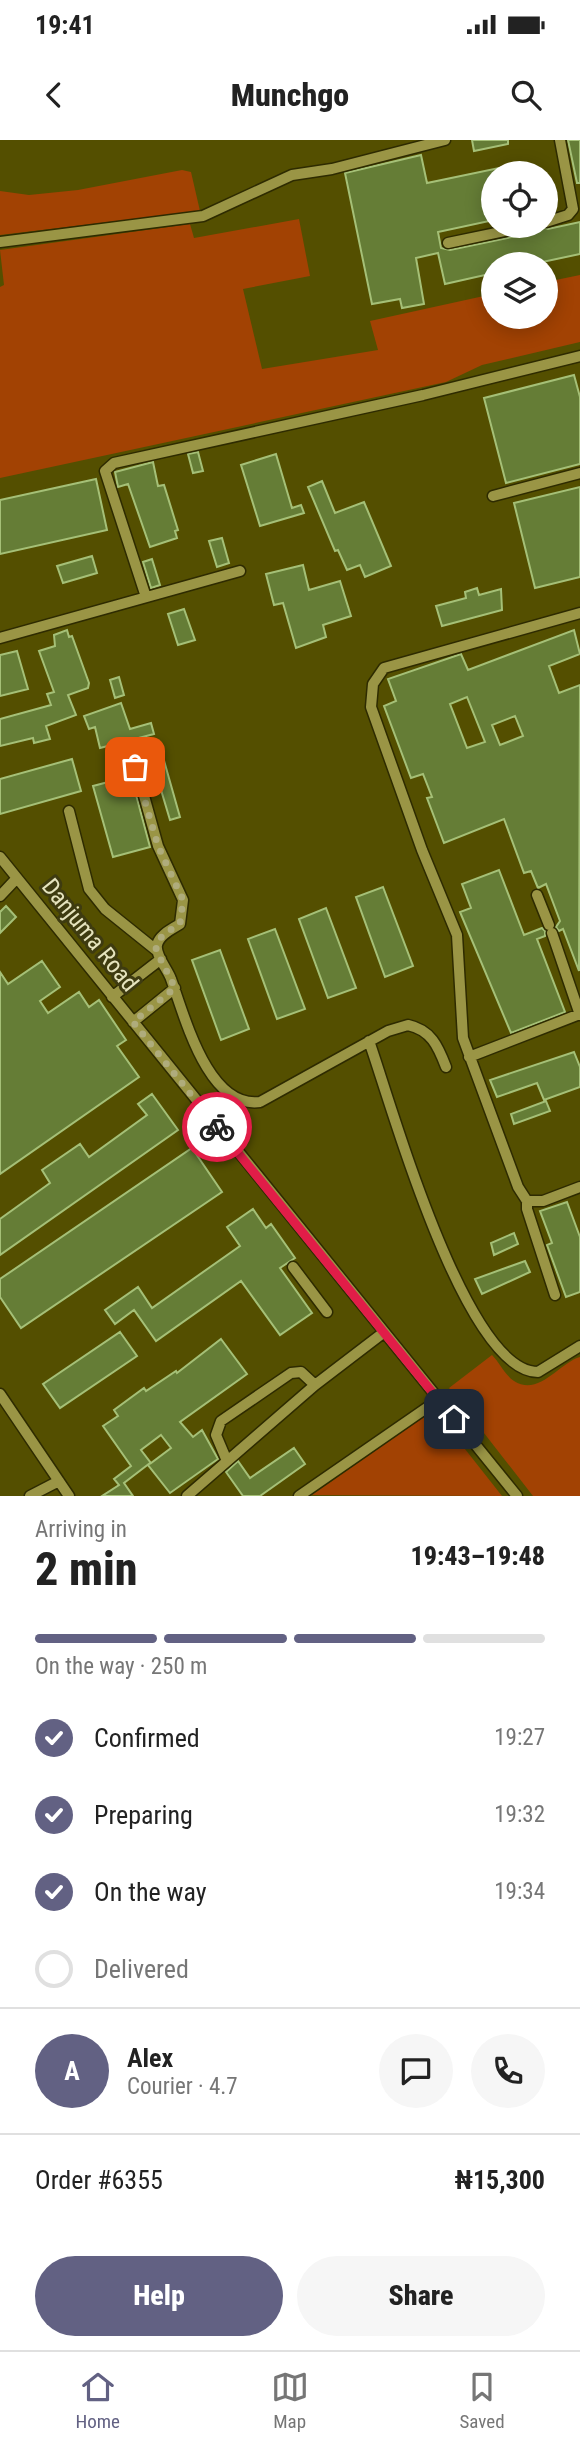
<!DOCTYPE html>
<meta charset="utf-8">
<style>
:root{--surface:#fff;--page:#f6f6f6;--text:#222;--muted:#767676;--line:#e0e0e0;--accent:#626183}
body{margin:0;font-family:"Roboto Condensed",sans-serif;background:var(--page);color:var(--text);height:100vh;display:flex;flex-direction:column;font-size:26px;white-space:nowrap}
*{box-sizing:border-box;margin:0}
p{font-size:23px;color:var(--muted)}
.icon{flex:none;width:38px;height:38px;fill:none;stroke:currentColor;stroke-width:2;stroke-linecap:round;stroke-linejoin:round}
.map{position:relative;height:1356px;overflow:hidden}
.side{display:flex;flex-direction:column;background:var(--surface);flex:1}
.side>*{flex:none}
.controls{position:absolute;left:481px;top:21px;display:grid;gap:14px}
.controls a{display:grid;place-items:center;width:77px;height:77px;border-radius:50%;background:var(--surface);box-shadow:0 4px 18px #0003;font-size:35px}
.pin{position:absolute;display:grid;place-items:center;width:60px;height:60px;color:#fff;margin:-30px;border-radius:14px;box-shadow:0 4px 10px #0006}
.courier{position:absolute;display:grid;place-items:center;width:70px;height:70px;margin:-35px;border:5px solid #e11d48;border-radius:50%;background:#fff;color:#222;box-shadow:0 2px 9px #0007}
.headline em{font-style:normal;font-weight:800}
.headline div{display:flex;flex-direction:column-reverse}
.headline{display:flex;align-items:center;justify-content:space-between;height:119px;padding:0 35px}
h1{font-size:46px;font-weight:800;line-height:52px}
.bar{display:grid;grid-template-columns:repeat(4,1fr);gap:10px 7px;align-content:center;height:84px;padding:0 35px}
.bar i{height:9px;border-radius:5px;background:var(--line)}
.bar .active{background:var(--accent)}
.bar p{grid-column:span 4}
.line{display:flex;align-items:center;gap:18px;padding:0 35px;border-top:2px solid var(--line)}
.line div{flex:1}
.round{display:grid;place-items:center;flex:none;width:74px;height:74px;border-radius:37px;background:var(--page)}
ol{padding:0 35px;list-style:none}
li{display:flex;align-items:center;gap:21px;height:77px}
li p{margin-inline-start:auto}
li .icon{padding:7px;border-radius:50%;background:var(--accent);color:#fff;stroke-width:4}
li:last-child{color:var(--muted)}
li i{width:38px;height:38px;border:4px solid var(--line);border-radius:50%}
.primary-button{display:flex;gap:14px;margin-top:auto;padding:14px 35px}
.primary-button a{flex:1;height:80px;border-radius:42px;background:var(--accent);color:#fff;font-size:28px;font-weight:800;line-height:80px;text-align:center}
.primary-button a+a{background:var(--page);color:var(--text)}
.status{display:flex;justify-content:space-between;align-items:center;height:49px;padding:0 35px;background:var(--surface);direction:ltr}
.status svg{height:19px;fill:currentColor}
header{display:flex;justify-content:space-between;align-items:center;height:91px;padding:0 35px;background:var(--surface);font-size:32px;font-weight:800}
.menu{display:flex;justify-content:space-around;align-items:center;height:98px;border-top:2px solid var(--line);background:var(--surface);font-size:19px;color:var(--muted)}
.menu a{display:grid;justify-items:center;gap:4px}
.menu .active{color:var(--accent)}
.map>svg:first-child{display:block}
.built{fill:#544f00;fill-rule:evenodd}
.green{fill:#a24203}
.building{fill:#657d36;stroke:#a5c077;stroke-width:2;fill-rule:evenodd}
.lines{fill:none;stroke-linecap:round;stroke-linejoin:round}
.minor-casing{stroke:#2e2b00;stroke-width:13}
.minor{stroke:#9a9545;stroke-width:10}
.done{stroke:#afac7c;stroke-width:7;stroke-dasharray:0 12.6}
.route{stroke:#e11d48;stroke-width:9}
.labels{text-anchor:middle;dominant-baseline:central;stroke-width:6;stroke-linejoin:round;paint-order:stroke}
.street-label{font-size:24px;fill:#e6e4be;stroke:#3e3b10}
</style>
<div class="status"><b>19:41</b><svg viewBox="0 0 49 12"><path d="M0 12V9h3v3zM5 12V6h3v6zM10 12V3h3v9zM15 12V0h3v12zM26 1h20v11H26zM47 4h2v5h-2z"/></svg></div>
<header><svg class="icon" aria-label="back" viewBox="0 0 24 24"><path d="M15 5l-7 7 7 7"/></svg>Munchgo<svg class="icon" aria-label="search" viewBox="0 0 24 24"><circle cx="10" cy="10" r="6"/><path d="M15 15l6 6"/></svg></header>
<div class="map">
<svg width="580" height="1356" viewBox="0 0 580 1356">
<rect width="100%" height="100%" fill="#4a4500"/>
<path class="built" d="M0,0h580v1356h-580zM494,33h52v53h-52zM494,124h52v53h-52z"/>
<path class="green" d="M182,30l9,2 9,39 -200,24v-44l29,4 49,-5z
M299,79l11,57 -67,13 19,80 116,-19 -8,-29 123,-27 1,23h52v-35l34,-7v67l-98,23 -36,17 -446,96v-191l4,-2 -4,-35 190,-26 4,14z
M492,1215c7,7 13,20 22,26 25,16 45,-18 66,-24v139h-47l-84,-108z
M435,1271l67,85 -190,-1 119,-83z"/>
<path class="building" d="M472,0h36v4l-34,7z
M568,0h12v43h-3z
M421,15l6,28 96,-20 3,10h-32v47l-56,12 3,16 9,2 81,-17 9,-7 8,3 32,-7v32l-47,10h-39v9l-49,11 -7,-31 -22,5 8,46 -22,4 -2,-9 -28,5 -27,-131z
M574,235l6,22v67l-74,19 -22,-85z
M198,312l5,19 -10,2 -5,-19z
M276,314l16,54 9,-3 3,8 -44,13 -19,-61z
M153,322l5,24 6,-1 14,45 -3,1 2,7 -27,9 -22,-63 -10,3 -3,-15z
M96,339l11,51 -107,24v-54z
M322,341l13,32 29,-11 27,64 -26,11 -5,-12 -13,5 -9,-20 -3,1 -27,-64z
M580,347v90l-45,11 -21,-85z
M222,398l7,25 -12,4 -8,-26z
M92,416l5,17 -34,10 -6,-17z
M152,419l8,26 -9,3 -8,-26z
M303,425l6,25 31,-9 11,35 -28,9 3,12 -30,11 -13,-45 -9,2 -8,-31z
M477,448l2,7 22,-6 1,21 -60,16 -6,-20 30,-8 -1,-6z
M184,469l11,31 -17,5 -10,-31z
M67,490l2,7 3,-1 17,47 -1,5 -20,7 8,20 -30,11 4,13 -16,4 -1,-5 -33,8v-27l51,-14 -4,-11 7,-2 -15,-41 16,-5 -1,-11z
M574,490l6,24 -31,12 10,27 21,-8 -1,286 -16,-42 -4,2 -3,-4 4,-6 -14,-37 -8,4 -7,-17 -7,2 -20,-54 -60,24 -17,-45 5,-1 -9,-23 -12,4 -27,-72 12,-5 -8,-22 73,-25 7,16zM467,557l18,45 -18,6 -17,-44zM515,576l8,20 -23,9 -8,-20z
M17,511l11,38 -28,7v-41z
M119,537l5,18 -9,3 -5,-18z
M121,563l9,26 21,-6 3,11 -54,14 -5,-21 -6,2 -5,-13z
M161,610l19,67 -10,3 -20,-67z
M72,619l9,32 -81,23v-35z
M131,636l19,71 -37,10 -20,-71z
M499,730l25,65 18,-7 3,3v5l-8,3 28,73 -54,21 -51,-121 11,-4 -9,-24z
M383,747l30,79 -28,11 -29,-80z
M6,766l10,11 -16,16v-21z
M326,768l30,80 -28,10 -29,-79z
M275,789l30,80 -28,10 -29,-80z
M220,810l29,79 -28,11 -29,-80z
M42,821l18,26 -20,14 8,12 31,-21 10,15 10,-7 27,40 -9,6 22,31 -139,97v-202l8,12z
M574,912l6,15v20l-36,13 -7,-17 -40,14 -7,-17z
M152,954l26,36 -178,125v-36l50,-36 -8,-13 38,-26 9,13 58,-42 -9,-11z
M546,961l4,10 -36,13 -3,-10z
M192,1008l30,44 -201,136 -21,-31v-18z
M567,1062l13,35v55l-14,5 -19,-52 5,-2 -12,-32z
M253,1069l13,19 5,-4 24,34 -15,10 32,45 -32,22 -39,-54 -85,60 -22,-31 -19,14 -10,-14 33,-23 14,21 88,-62 -13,-19z
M514,1093l4,11 -24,11 -3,-12z
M525,1121l5,11 -48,22 -7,-15z
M120,1192l17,24 -77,52 -17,-24z
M221,1199l26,35 -67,48 13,15 9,-7 16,29 -48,34 -22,-28 2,-2 -26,20 9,13h-31l17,-11 -5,-6 17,-13 -28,-40 15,-10 -4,-6 30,-22 2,3 30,-20 1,2zM161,1295l10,13 -20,15 -10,-13z
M294,1308l11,16 -45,32h-17l-17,-24 12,-11 12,17z"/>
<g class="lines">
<defs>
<path id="minor" d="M546,82l22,-7 5,-6 -13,-69
M0,102l203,-26 89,-41 40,-6 113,-29
M448,103l81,-17
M493,356l87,-23
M146,457l-41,-126 9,-8 309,-68 157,-39
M0,498l240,-67
M136,627l22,79 25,54 -3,24c-8,5 -21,11 -23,21 -2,10 11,25 14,34 14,38 37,130 89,123l128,-71 20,-6c23,5 30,21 38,42
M69,671l20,78 16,20 51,41
M0,717l517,639
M537,755l12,30
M0,756l17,-18
M552,793l28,82
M112,857l49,-38
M133,882l42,-34
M369,901c22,62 96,331 169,331l42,-26
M469,917l111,-43
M527,1061h16l37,-14
M293,1127l34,45
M555,1155l-28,-86v-8l-9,-14 -55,-149 -6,-103 -35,-85 -51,-143 2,-23 11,-16 196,-55
M0,1254l69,102
M227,1321l-11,-26 5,-14 70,-48 10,-1 14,13
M30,1356l29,-15
M187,1356l128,-111 68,-52
M299,1356l139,-96"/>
</defs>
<use href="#minor" class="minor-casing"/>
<use href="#minor" class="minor"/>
</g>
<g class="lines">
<path class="done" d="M135,627l23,79 25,54 -3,24c-11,7 -23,12 -24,26l19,38 -42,34 84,105"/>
<path class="route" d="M217,987l237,292"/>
</g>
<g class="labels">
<g class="street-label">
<text transform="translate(90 795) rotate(51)">Danjuma Road</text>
</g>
</g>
</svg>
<div class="controls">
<a><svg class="icon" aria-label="locate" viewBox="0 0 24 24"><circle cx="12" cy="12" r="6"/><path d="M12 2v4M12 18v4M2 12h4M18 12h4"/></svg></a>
<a><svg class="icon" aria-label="layers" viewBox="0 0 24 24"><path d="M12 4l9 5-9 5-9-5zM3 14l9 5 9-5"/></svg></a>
</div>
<div class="pin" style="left:135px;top:627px;background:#ea580c"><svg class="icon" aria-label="bag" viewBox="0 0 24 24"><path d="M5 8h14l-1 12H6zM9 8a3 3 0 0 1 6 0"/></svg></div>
<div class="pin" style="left:454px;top:1279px;background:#1f2937"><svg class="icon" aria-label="home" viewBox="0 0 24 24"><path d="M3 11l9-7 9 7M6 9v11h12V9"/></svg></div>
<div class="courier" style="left:217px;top:987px"><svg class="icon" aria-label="bike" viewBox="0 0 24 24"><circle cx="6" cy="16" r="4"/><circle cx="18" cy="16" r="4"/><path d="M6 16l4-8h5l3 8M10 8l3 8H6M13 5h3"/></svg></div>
</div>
<section class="side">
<div class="headline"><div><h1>2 min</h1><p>Arriving in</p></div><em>19:43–19:48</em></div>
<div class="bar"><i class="active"></i><i class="active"></i><i class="active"></i><i></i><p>On the way · 250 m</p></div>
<ol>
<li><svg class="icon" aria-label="check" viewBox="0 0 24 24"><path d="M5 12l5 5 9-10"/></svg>Confirmed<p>19:27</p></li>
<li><svg class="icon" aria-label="check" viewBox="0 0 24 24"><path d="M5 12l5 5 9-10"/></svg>Preparing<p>19:32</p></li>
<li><svg class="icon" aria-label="check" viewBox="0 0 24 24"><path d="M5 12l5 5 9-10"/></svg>On the way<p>19:34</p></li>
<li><i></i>Delivered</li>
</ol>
<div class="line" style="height:126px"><b class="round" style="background:var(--accent);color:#fff">A</b><div><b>Alex</b><p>Courier · 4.7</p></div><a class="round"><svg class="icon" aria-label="chat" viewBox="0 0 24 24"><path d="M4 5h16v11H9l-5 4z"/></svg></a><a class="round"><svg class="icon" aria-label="phone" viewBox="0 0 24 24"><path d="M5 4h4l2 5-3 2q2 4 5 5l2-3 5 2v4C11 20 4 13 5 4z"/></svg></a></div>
<div class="line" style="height:91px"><div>Order #6355</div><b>₦15,300</b></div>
<div class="primary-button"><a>Help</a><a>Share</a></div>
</section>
<nav class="menu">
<a class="active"><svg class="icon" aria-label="home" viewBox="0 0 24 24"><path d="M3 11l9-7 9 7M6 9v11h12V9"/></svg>Home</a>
<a><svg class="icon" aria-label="map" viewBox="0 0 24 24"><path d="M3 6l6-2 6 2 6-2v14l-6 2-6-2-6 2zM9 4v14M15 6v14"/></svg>Map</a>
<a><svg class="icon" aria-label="saved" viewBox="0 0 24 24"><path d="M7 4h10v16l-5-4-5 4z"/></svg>Saved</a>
</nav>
